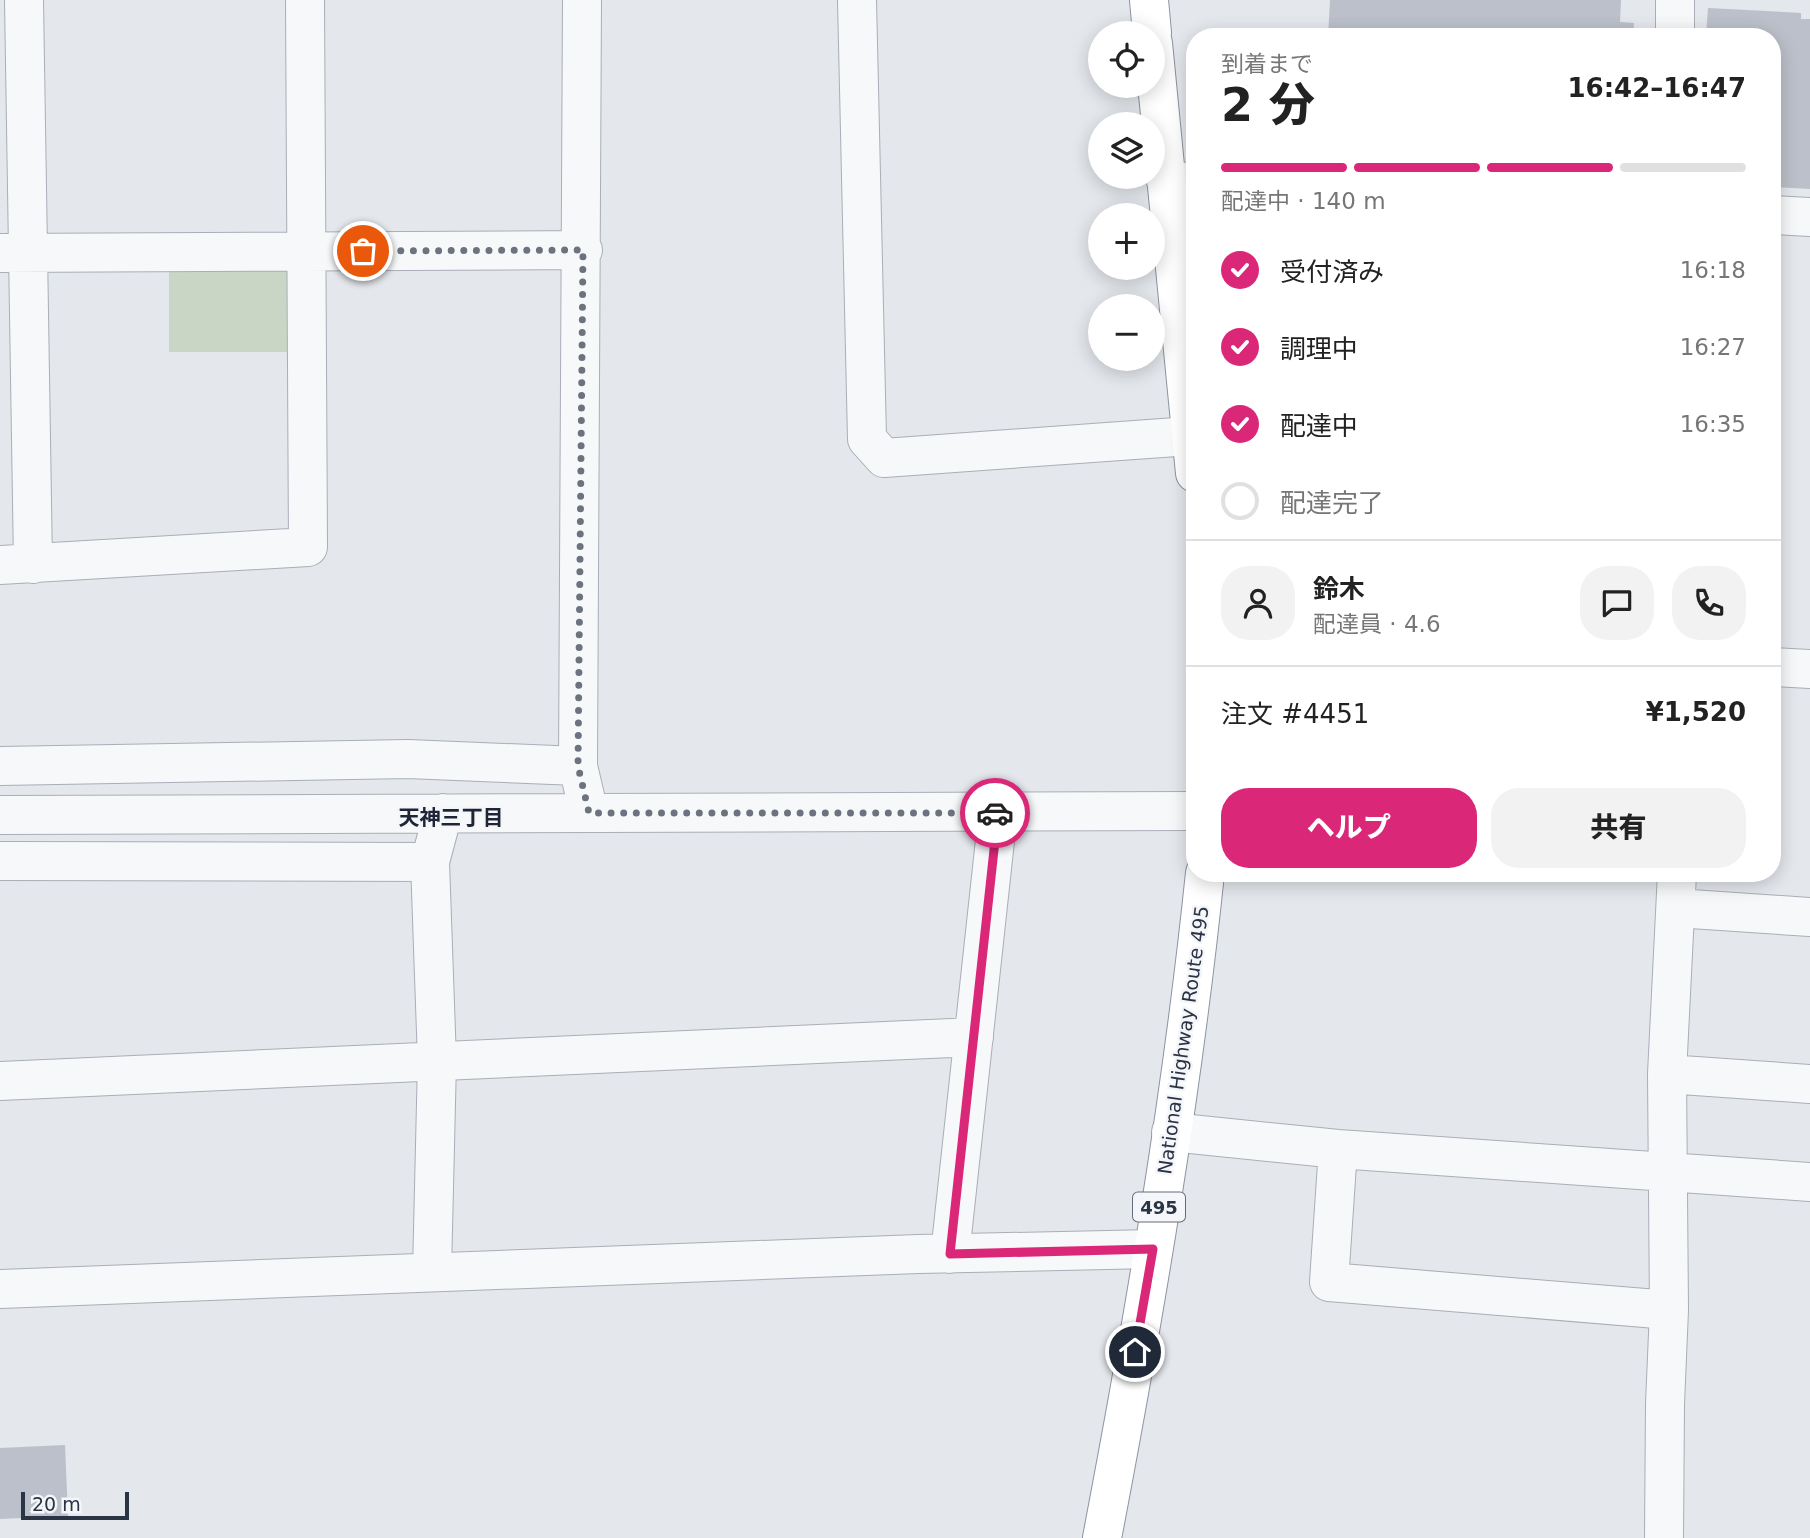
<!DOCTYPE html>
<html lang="ja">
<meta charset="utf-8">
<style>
:root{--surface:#fff;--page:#f2f2f2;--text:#222;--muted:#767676;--line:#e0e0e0;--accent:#db2777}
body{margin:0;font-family:"DejaVu Sans","Noto Sans JP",sans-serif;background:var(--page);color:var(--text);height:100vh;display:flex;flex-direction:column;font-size:26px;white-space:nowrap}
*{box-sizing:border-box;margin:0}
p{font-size:23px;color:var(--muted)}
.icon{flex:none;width:38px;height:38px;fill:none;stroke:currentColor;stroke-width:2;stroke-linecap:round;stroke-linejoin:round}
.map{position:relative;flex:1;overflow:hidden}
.panel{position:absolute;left:1186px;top:28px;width:595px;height:854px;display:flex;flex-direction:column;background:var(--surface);border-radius:28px;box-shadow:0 4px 18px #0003}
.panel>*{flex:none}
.fabs{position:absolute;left:1088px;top:21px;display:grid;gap:14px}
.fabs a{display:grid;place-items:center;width:77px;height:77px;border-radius:50%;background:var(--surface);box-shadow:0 4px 18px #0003;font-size:35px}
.scale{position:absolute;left:21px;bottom:18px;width:108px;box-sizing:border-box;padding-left:7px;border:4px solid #2b3445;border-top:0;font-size:19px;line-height:24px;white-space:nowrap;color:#2b3445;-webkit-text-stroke:5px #f4f6f9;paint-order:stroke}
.pin{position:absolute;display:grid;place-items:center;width:60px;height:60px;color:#fff;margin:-30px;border:4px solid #fff;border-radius:50%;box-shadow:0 2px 7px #0007}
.courier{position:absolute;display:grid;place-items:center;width:70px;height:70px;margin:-35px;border:5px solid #db2777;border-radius:50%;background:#fff;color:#222;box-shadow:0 2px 9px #0007}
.overview em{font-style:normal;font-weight:800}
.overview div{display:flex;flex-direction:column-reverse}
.overview{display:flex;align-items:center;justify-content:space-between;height:119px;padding:0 35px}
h1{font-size:46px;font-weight:800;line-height:52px}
.bar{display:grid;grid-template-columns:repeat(4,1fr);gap:10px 7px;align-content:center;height:84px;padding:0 35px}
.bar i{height:9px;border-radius:5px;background:var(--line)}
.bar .selected{background:var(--accent)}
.bar p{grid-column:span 4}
.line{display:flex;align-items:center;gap:18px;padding:0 35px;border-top:2px solid var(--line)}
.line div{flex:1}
.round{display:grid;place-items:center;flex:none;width:74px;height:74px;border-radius:28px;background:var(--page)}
ol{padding:0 35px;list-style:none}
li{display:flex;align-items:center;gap:21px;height:77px}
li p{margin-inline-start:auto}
li .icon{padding:7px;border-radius:50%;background:var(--accent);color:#fff;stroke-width:4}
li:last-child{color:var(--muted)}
li i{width:38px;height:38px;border:4px solid var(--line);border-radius:50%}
.primary-button{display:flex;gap:14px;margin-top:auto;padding:14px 35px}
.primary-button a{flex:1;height:80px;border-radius:28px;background:var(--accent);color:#fff;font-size:28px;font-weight:800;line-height:80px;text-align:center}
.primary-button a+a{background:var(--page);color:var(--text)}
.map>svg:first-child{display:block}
.green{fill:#c9d6c5}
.building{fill:#bbc0ca}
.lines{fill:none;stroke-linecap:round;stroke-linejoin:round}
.minor-casing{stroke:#a9aeb7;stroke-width:40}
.highway-casing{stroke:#8b94a3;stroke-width:40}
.minor{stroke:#f7f8fa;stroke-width:38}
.highway{stroke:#fff;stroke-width:38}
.done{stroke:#6c737f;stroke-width:7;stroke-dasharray:0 12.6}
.route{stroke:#db2777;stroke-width:9}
.labels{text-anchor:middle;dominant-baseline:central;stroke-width:5;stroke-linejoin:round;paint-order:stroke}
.shield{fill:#f4f6f9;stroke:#676e7b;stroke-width:2}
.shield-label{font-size:18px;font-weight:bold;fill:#2b3445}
.street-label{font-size:19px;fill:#2b3445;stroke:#f4f6f9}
.neighbourhood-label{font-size:21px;font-weight:bold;fill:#1d2536;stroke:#f4f6f9}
</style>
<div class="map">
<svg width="1810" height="1538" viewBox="0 0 1810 1538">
<rect width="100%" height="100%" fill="#e4e7ec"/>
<path class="green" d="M169,266h126v86h-126z"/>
<path class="building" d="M1330,0h291l-1,22 14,1 -1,14h-305z
M1708,8l93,5v6h9v170l-37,-2v-150h-67z
M65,1445l3,71 -68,3v-71z"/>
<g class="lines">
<defs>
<path id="minor" d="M24,0l9,564
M582,0l-4,766 11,47
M857,0l10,439 17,19 306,-22
M1675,37v-37
M1166,181l29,1
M1773,215l37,2
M0,253l583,-3
M0,565l308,-18 -3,-547
M1773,667l37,2
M0,766l408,-7 170,7
M0,815l1195,-4
M0,861l430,1
M1676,908l134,9
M1667,1074l143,10
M0,1081l974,-44
M1171,1132l167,17 472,33
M1338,1149l-9,133 340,28
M950,1254l48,-441
M432,1272l5,-211 -7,-199 13,-49
M0,1289l918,-35 235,-5
M1664,1538l1,-134 4,-94 -2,-236 10,-201"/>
<path id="highway" d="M1149,0l3,33
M1153,43l42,430
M1102,1538c42,-220 80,-442 103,-665"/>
</defs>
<use href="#minor" class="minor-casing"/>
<use href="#highway" class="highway-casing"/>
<use href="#minor" class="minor"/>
<use href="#highway" class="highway"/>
</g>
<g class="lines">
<path class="done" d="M363,251l220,-1 -5,516 11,47h406"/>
<path class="route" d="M995,813h3l-48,441 203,-5 -18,103"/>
</g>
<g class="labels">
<rect class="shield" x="1133" y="1192.5" width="52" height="29" rx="5"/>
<g class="shield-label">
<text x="1159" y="1207">495</text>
</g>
<g class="street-label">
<text transform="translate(1183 1040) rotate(-82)">National Highway Route 495</text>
</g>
<g class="neighbourhood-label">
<text x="451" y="818">天神三丁目</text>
</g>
</g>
</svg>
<div class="fabs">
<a><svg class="icon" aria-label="locate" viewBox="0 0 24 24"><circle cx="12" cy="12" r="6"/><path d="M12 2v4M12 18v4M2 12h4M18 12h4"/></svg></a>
<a><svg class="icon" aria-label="layers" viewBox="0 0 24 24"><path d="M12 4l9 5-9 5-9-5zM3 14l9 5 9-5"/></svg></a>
<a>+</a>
<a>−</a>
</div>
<div class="scale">20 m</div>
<div class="pin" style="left:363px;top:251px;background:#ea580c"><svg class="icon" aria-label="bag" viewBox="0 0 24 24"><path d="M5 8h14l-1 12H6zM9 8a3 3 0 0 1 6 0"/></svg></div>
<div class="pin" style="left:1135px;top:1352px;background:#1f2937"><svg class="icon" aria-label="home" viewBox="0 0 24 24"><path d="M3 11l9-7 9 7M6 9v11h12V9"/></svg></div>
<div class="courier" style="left:995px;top:813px"><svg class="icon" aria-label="car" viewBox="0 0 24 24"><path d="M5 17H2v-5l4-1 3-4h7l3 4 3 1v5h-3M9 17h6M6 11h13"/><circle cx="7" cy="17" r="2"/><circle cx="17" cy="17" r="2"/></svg></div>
<section class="panel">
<div class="overview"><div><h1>2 分</h1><p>到着まで</p></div><em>16:42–16:47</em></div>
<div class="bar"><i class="selected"></i><i class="selected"></i><i class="selected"></i><i></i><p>配達中 · 140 m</p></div>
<ol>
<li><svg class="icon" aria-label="check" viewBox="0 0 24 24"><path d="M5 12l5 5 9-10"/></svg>受付済み<p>16:18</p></li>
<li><svg class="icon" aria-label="check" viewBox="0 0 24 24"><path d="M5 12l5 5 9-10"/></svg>調理中<p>16:27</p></li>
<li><svg class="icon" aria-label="check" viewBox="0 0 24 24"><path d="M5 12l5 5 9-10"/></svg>配達中<p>16:35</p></li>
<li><i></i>配達完了</li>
</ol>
<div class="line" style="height:126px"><a class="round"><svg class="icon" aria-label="person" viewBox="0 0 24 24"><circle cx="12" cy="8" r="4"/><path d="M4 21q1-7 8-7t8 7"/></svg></a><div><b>鈴木</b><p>配達員 · 4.6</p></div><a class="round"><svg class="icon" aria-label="chat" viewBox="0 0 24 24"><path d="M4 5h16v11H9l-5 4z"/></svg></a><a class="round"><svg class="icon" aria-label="phone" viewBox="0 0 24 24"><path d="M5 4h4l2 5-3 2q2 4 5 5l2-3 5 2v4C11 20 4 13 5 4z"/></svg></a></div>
<div class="line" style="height:91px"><div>注文 #4451</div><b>¥1,520</b></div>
<div class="primary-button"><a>ヘルプ</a><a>共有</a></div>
</section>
</div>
